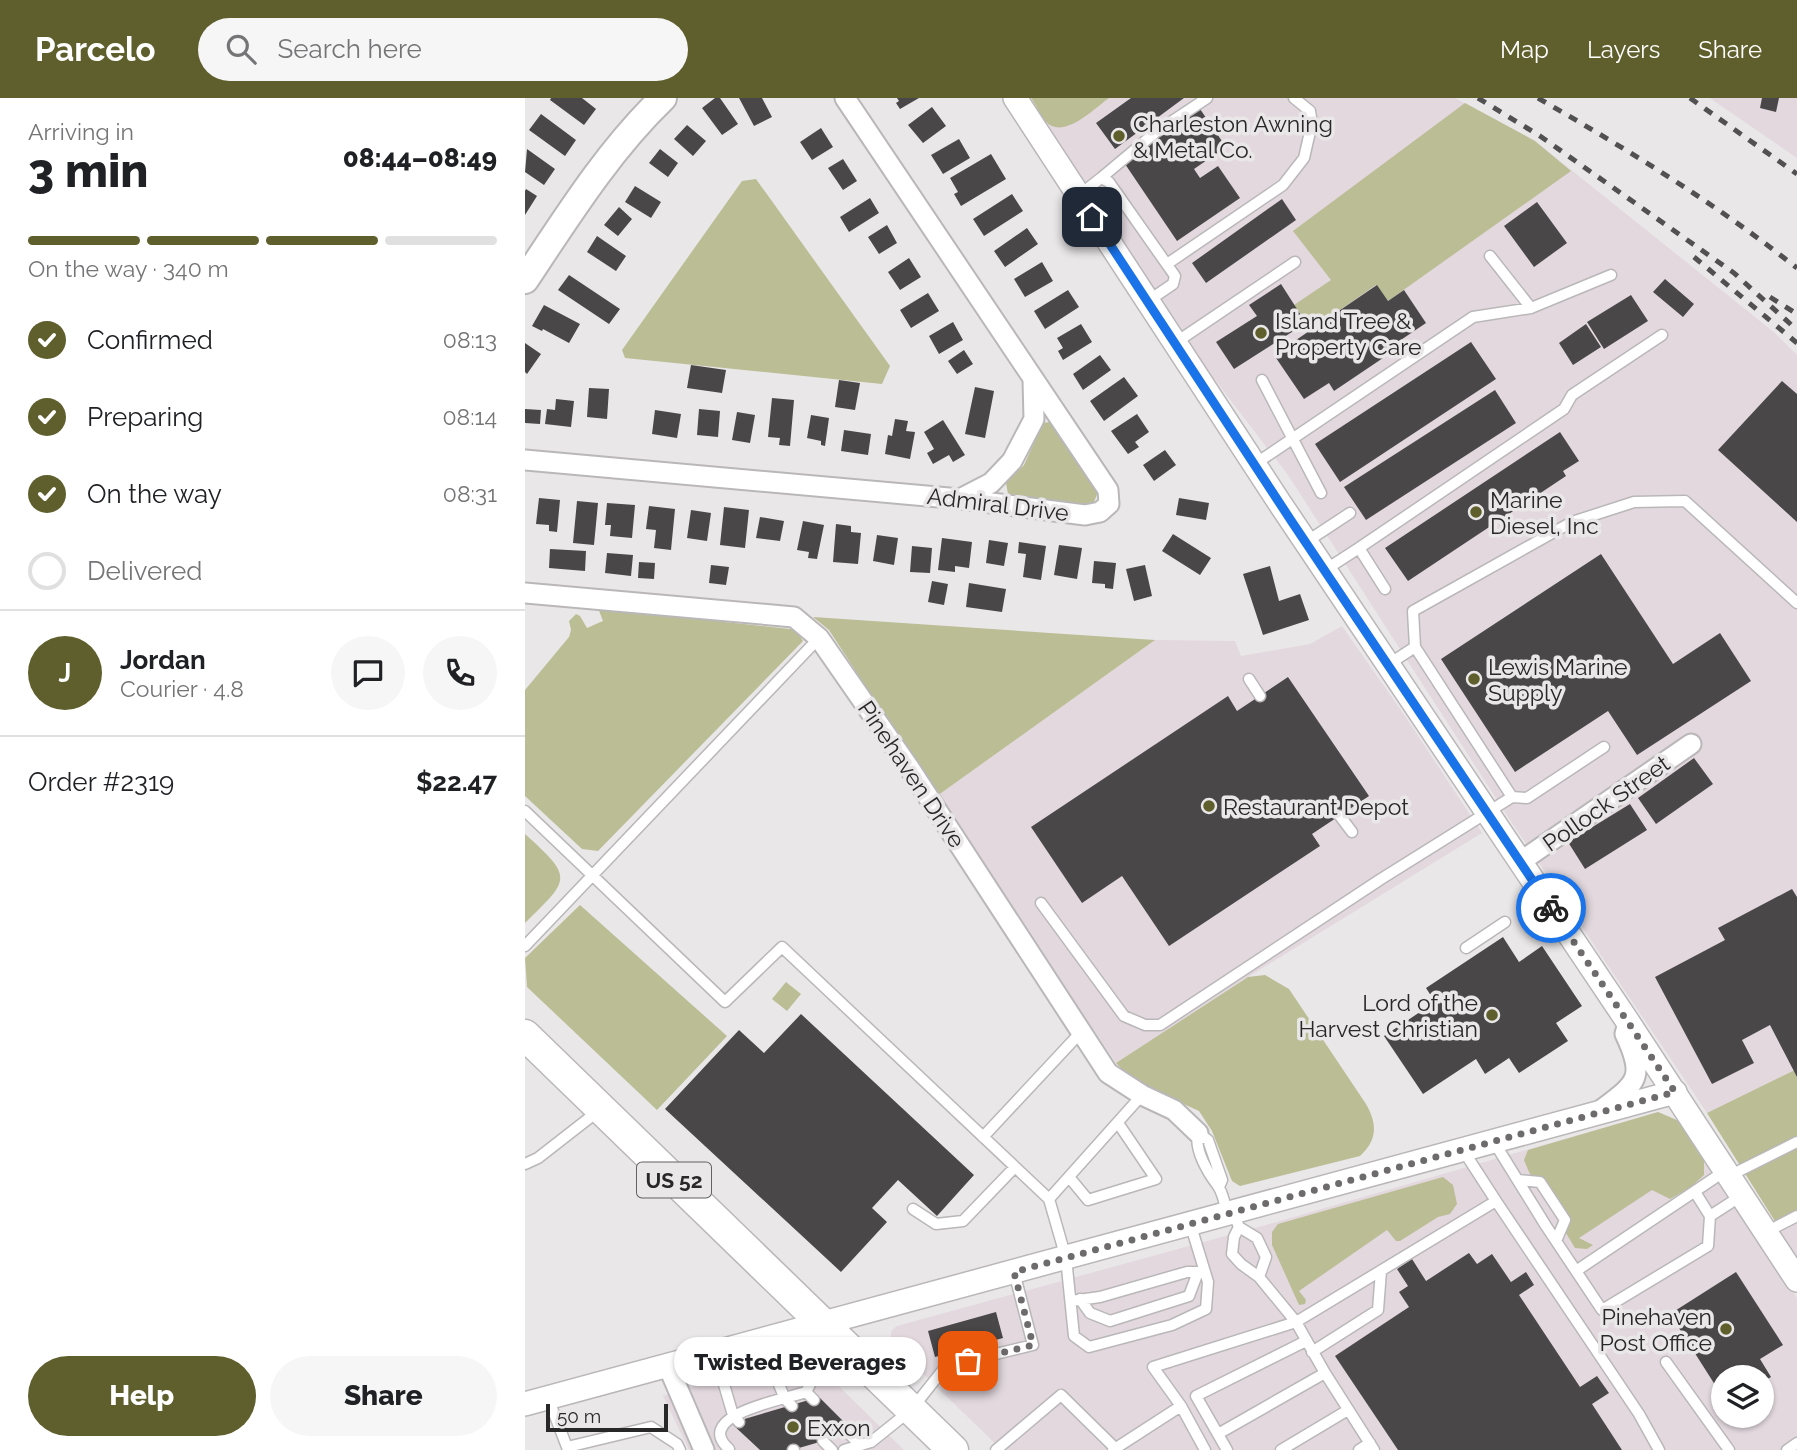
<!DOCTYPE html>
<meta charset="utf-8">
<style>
:root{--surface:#fff;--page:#f6f6f6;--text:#202124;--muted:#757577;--line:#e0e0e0;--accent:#5e5f2c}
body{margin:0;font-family:Raleway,sans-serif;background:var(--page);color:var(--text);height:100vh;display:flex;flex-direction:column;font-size:26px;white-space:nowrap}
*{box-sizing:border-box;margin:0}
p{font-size:23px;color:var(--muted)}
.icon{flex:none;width:38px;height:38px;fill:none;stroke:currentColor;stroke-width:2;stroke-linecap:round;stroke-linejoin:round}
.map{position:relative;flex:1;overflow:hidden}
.panel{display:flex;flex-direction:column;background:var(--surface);width:525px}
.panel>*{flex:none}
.controls{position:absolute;left:1186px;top:1267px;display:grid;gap:14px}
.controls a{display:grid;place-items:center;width:63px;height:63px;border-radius:50%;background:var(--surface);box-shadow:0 2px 5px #0004;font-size:35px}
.scale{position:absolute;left:21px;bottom:18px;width:122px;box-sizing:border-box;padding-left:7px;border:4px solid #292828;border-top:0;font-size:19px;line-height:24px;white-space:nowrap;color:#292828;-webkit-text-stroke:5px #eae7e9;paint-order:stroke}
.pin{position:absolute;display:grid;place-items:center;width:60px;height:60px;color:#fff;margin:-30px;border-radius:14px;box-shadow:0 4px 10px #0006}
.courier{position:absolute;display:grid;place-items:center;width:70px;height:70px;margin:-35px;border:5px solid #1a73e8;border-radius:50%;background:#fff;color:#222;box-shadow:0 2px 9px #0007}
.bubble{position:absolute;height:49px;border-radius:24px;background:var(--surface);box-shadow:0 2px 5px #0004;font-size:23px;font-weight:800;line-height:49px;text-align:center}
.summary em{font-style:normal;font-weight:800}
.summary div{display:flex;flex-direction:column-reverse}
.summary{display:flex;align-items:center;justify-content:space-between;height:119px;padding:0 28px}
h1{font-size:46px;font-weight:800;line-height:52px}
.bar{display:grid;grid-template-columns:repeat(4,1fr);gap:10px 7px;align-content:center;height:84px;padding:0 28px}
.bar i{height:9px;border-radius:5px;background:var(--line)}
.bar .active{background:var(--accent)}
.bar p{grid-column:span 4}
.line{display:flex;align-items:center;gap:18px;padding:0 28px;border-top:2px solid var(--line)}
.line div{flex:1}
.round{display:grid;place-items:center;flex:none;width:74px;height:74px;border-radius:37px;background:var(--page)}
ol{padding:0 28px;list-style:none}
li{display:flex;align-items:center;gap:21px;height:77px}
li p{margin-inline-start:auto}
li .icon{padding:7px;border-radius:50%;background:var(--accent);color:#fff;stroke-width:4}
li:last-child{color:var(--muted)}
li i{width:38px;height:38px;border:4px solid var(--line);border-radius:50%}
.button{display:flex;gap:14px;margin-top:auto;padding:14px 28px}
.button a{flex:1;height:80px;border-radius:42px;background:var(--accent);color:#fff;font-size:28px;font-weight:800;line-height:80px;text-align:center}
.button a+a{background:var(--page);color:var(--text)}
header{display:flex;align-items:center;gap:42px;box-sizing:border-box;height:98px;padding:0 35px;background:var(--accent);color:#fff}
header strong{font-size:33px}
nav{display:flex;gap:38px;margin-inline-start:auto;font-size:24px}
.search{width:490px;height:63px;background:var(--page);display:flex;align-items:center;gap:18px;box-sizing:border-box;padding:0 24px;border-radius:38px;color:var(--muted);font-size:26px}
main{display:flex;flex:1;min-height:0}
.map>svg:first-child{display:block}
.built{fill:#e2d8de;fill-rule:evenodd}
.green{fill:#bbbd95}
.building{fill:#4a4749}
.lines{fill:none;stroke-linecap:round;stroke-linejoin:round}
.service-casing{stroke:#bab7b9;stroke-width:13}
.minor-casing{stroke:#bab7b9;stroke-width:23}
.tertiary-casing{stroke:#bab7b9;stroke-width:26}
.secondary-casing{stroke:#bab7b9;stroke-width:30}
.primary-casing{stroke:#bab7b9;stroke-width:33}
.service{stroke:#fff;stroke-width:10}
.minor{stroke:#fff;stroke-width:19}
.tertiary{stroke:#fff;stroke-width:23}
.secondary{stroke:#fff;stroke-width:26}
.primary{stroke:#fff;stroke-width:30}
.rail{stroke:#525151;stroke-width:5;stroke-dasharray:9 9;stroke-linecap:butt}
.done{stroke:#6d6b6c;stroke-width:7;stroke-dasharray:0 12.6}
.route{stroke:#1a73e8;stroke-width:9}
.poi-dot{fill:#5e5f2c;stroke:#eae7e9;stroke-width:2.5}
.labels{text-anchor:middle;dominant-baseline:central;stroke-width:7;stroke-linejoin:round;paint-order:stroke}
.shield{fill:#eae7e9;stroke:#636162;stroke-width:2}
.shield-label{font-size:21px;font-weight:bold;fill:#292828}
.poi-label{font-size:23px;fill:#292828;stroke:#eae7e9;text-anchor:start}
.street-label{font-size:23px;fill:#292828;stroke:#eae7e9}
</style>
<header>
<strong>Parcelo</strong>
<div class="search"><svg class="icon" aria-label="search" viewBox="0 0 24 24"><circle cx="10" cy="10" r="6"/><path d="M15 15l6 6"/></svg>Search here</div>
<nav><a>Map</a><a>Layers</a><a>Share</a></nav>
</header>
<main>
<section class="panel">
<div class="summary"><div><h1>3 min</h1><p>Arriving in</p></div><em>08:44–08:49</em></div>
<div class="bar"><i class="active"></i><i class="active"></i><i class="active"></i><i></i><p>On the way · 340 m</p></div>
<ol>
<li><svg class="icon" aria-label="check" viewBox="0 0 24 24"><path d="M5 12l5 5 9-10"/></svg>Confirmed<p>08:13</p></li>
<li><svg class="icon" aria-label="check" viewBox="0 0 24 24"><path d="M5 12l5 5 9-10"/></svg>Preparing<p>08:14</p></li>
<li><svg class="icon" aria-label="check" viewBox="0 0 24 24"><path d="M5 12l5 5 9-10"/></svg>On the way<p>08:31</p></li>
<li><i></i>Delivered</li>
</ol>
<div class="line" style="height:126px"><b class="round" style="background:var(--accent);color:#fff">J</b><div><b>Jordan</b><p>Courier · 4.8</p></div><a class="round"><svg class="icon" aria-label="chat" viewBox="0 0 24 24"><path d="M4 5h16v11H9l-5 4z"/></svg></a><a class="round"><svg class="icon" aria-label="phone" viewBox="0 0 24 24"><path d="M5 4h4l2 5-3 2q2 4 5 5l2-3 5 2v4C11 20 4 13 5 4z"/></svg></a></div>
<div class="line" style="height:91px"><div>Order #2319</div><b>$22.47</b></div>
<div class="button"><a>Help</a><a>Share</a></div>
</section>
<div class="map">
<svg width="1272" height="1352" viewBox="0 0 1272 1352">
<rect width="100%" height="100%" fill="#eae7e9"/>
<path class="built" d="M584,0h346l80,43 240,192 22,22v719l-90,39 -199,-296 -220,-342 -96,-125 -145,-227 7,4 28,-8z
M1185,0h87v60l-70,-48z
M817,528l63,90 77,117 -234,144 -132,86 -179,-267 218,-156 80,1 6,15 69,-12z
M1133,1014l21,9 118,177v152h-795l-111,-107v-12l6,-5 376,-103zM1199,1279h38v39h-38z
M1272,1118v40l-11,7 -20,-31z
M279,1254l100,98h-215l-26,-54z"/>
<path class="green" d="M506,0h78c-14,10 -45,42 -63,24 -6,-7 -10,-17 -15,-24z
M940,5l70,38 36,30 -183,130 -12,-16 -64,44 -18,-24 37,-25 -38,-49z
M231,81l134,187 -8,18 -257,-26 -3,-8 120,-169z
M524,324l6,3 43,67 -4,10 -9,2 -77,-10 -2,-11 18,-18 19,-42z
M73,510l192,21 6,1 7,11 -205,210 -16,-2 -57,-53v-106l44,-53 2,-7 -2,-9 7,-7 4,2 7,12 16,-7z
M288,519l342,23 -218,156 -108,-166z
M0,736c49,44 45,45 0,89z
M55,807l147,131 -70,74 -130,-123 -2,-29z
M740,877l24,14 77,115c11,19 12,36 -6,52l-120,30 -8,-5 -20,-50 -13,-20 -64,-29 -19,-19 132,-86z
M261,884l15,12 -14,17 -15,-12z
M1272,971v147l-19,10 -71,-113z
M1133,1014l21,9 25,36v18l-13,12 -21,12 -18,-9 -73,48 14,7 -6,4 -12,-1 -46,-76 -5,-12 4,-10z
M918,1079l10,8 4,19 -7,10 -12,3 -38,24h-4l-9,-11 -88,61 7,9 -1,4 -6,1 -27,-60v-13l6,-8z"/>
<path class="building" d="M26,0h31l14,11 -12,16 -34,-25z
M190,0h5l18,26 -16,11 -20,-27z
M214,0h23l10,19 -18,9z
M372,0h22l-19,11 -4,-6 3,-2z
M606,0h53l-69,51 -19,-26z
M1237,0h17l-3,14 -16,-4z
M407,9l14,19 -23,17 -15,-18z
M675,11l26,38 -32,22 6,9 18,-12 22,32 -63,43 -54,-80z
M16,16l35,26 -11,16 -36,-26z
M162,27l19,16 -13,15 -19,-17z
M296,30l12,19 -21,13 -12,-18z
M434,41l11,19 -27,16 -12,-19z
M2,51l28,20 -11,16 -19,-13z
M135,51l18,14 -10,14 -19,-14z
M466,56l15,25 -45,27 -7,-12 4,-2 -8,-14z
M318,61l14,22 -14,9 -15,-22z
M110,88l26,16 -10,16 -26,-16z
M1,91l11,7 -12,19v-24z
M487,96l11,17 -39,25 -11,-17z
M345,100l9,15 -30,19 -9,-15z
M757,101l14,21 -90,63 -14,-20z
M1012,104l30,41 -33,24 -30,-41z
M94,109l13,12 -14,17 -14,-11z
M362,127l10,18 -18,11 -11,-17z
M502,130l11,16 -33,23 -11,-16z
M72,138l29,20 -10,15 -29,-19z
M384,160l12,19 -21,13 -12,-18z
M517,164l11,19 -28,16 -11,-18z
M44,177l51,34 -11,15 -51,-34z
M1140,181l29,25 -11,13 -30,-25z
M756,186l25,39 -72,46 -18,-27 41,-26 -8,-11z
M852,187l11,16 16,-11 22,33 -46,31 3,4 -49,33 -5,-8 -25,16 -30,-44z
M543,192l11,17 -34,22 -11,-18z
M403,195l11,18 -28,17 -11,-18z
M1106,197l17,26 -44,28 -17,-27z
M19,207l36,19 -11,19 -26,-14 -1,2 -10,-5z
M428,224l10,18 -24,14 -10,-18z
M556,226l11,18 -29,18 -5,-9 5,-3 -6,-10z
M1061,226l15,23 -28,18 -14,-22z
M946,244l25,37 -156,103 -25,-38z
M0,245l16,11 -14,20 -2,-2z
M439,252l9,14 -16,10 -9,-13z
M575,257l11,15 -28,20 -10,-16z
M166,267l35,5 -4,23 -35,-5z
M599,279l14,19 -34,25 -14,-20z
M314,282l21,3 -5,27 -20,-3z
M1257,283l15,13v128l-79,-72z
M450,289l19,4 -9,47 -20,-4z
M64,290l20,1 -2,30 -20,-2z
M970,292l21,33 -150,97 -22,-33z
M247,300l22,2 -4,46 -11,-1 1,-7 -12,-1z
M31,301l18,2 -3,26 -26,-3 2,-15 8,1z
M0,311l16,1 -1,14 -15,-1z
M174,311l21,2 -2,26 -21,-2z
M130,312l26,4 -4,24 -25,-4z
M212,314l18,3 -5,28 -18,-3z
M612,316l12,18 -14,10 4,5 -11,7 -17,-23z
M286,317l18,3 -4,28 -4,-1v-4l-14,-3z
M370,321l13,2 -2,10 9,1 -5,27 -25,-5 3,-19 4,1z
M418,322l22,35 -12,7 -4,-7 -16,9 -6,-11 7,-4 -10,-17z
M319,332l27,4 -3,21 -27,-4z
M1035,334l19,29 -16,10 3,5 -158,105 -23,-33z
M640,352l11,15 -22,16 -11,-16z
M14,400l21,2 -3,32 -8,-1v-6l-13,-1z
M654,400l30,5 -3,17 -30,-5z
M52,403l21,2 -4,42 -21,-2z
M82,405l28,2 -3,33 -22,-2 1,-11h-6z
M124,408l26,3 -4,41 -17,-2 2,-18 -10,-1z
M199,409l25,3 -4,38 -25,-3z
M166,412l20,3 -4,28 -20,-3z
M235,419l24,4 -4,20 -24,-3z
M278,423l21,4 -7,34 -9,-1 1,-6 -12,-2z
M311,426l15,2v6l10,1 -3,31 -25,-2z
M648,436l38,24 -11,17 -38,-24z
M352,437l21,3 -4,27 -21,-4z
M417,440l30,4 -3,26 -14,-2v6l-17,-2z
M464,442l19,3 -4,23 -18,-3z
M494,444l27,4 -5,34 -18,-3 3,-23 -8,-1z
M534,447l23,3 -5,31 -23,-4z
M387,448l20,2 -2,25 -20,-1z
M25,451l36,2 -1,20 -36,-3z
M82,455l26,2 -2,21 -26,-3z
M1076,456l72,110 47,-31 31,48 -114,74 -29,-44 -93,61 -74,-113z
M569,463l22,2 -3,26 -8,-1v-4l-13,-1z
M114,464l16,1 -1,16 -16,-1z
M186,467l18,2 -3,18 -17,-2z
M620,467l7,31 -18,5 -8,-32z
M745,468l9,35 21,-7 9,26 -46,15 -20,-61z
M407,483l16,3 -4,21 -16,-3z
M444,485l37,6 -4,23 -36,-5z
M763,579l81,119 -57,38 8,12 -151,100 -47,-70 -40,27 -51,-76 197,-131 9,15z
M1169,660l19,26 -57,40 -18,-26z
M1105,706l17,26 -62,39 -17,-27z
M1267,791l5,8v180l-27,-52 -28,15 12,23 -42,21 -57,-107 70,-37 -7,-12z
M978,839l16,25 23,-16 40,60 -26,17 12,18 -49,32 -10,-15 -24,16 -9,-15 -53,35 -39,-58 51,-34 -9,-14z
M276,916l173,161 -37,41 -39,-36 -26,28 15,14 -46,50 -176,-163 74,-79 25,23z
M944,1155l8,11 15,-10 19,28 15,-10 8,13 -15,10 61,92 17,-11 12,17 -17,11 30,46h-224l-63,-94 74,-49 -10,-15 9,-6 -11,-17 15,-10 14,22z
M1211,1174l47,73 -23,14 11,18 -9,5v-5l-25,-2 -13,2v6l-7,5 -47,-74z
M471,1214l7,26 -68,19 -7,-26z
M294,1299l35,35 -62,18h-32l-29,-27z"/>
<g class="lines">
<defs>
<path id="service" d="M576,80l55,-46 51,-34
M553,98l23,-18 8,4 66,94 -2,8 -25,17
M965,158l41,52
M642,166l116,-79 21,-27 8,-35 -2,-12 -16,-13
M650,245l120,-81
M737,282l59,113
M730,366l218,-147 58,-9 80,-33
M781,444l44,-29
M834,450l205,-139 8,-14 90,-60
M800,472l34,-22 26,41
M864,566l26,-17
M724,581l11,17
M987,699l-97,-150 -2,-36 159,-89 62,-20 51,-1 112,102
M0,713l200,191 57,-55 267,252 17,59 8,78 15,11 83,-22 34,-16 2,-27 -18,-59
M815,718l12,16
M516,805l83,113 21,9h15l221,-146 131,-82 15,1 77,-51
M0,848l294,-308
M941,850l39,-26
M458,1039l99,-106
M969,1044l52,84 56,84 106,-64 2,-30 31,-20
M0,1066l13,-6 59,-46
M1204,1078l68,-34
M544,1079l19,23 68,-21 -38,-56
M993,1082l22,2 25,38 -9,21
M694,1089l3,-7 -14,-40 -10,-7c-4,17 10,40 20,53 5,7 7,19 9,27
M1170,1094l15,24
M524,1101l93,-104
M971,1103l143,213 20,36
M388,1111l23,15 27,-3 52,-54
M712,1124l2,5 18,11 9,19 -7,20
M714,1129l-5,10 -2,17 9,10 18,13 37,45 29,51 49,77
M1241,1134l31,-16
M1051,1173l149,-100
M546,1203l29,-4 87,-25h11l-9,24 -79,25 -20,-8 -10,-14
M236,1243l24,58 7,7
M787,1254l66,-42 3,-39
M190,1256l18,61 6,7
M1141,1264l63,88
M281,1294l8,8
M23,1300l19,49 84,-20 26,17 3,6
M323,1335l13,12
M693,1336l107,-61
M298,1343l9,9
M204,1351c-38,-34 57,-50 77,-57l27,-52
M268,1352h1
M319,1352l27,-8 40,-32 35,-44 87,-21 -19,-73
M471,1352l65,-55 54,53
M588,1352l68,-44
M680,1352l-24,-44 -28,-39 143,-45 200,-121 -33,-51
M702,1352l-31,-54 110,-55
M756,1352l67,-40
M834,1352l11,-7
M1262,1352l10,-7"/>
<path id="minor" d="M0,362l435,39 125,16 15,-3 9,-8 -1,-14 -263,-392
M435,401l31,-16 21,-22 22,-42 -1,-39
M0,495l269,24 25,21 91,131 198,304 34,22 32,15 24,23
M995,764l171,-118
M1076,1012c36,-27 45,-32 24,-76l3,-11
M143,1268l36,84"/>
<path id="tertiary" d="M490,0l264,404 349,520 169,258
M0,1306l1150,-312"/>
<path id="secondary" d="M0,182c42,-63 83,-129 138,-182"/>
<path id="primary" d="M0,937l428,415"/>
</defs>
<use href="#service" class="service-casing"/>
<use href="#minor" class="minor-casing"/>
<use href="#tertiary" class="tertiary-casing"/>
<use href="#secondary" class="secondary-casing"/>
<use href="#primary" class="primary-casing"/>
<use href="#service" class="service"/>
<use href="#minor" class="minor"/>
<use href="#tertiary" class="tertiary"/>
<use href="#secondary" class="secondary"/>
<use href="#primary" class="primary"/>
<path class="rail" d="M953,0l62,38 194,137 63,57
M1013,0c90,52 177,105 259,170
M1165,0l107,76
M1169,159l103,86
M1245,199l27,17"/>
</g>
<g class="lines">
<path class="done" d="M443,1263l65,-16 -19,-73 661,-180 -124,-184"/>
<path class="route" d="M567,119l200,305 259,386"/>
</g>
<g class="poi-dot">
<circle cx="594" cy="38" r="7"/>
<circle cx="736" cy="235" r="7"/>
<circle cx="951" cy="414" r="7"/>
<circle cx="949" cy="581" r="7"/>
<circle cx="684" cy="708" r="7"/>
<circle cx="967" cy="917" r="7"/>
<circle cx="1201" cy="1231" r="7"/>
<circle cx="268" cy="1329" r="7"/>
</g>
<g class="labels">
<rect class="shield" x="112" y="1064.5" width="74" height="35" rx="5"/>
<g class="shield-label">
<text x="149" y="1082">US 52</text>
</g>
<g class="poi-label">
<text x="608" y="25">Charleston Awning<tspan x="608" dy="26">&amp; Metal Co.</tspan></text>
<text x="750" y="222">Island Tree &amp;<tspan x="750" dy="26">Property Care</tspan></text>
<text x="965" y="401">Marine<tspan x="965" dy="26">Diesel, Inc</tspan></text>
<text x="963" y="568">Lewis Marine<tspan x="963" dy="26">Supply</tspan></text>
<text x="698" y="708">Restaurant Depot</text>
<text x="953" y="904" text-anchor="end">Lord of the<tspan x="953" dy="26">Harvest Christian</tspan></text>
<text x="1187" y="1218" text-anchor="end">Pinehaven<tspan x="1187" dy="26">Post Office</tspan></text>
<text x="282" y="1329">Exxon</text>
</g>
<g class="street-label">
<text transform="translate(473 406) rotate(7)">Admiral Drive</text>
<text transform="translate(387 676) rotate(56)">Pinehaven Drive</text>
<text transform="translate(1081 705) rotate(-35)">Pollock Street</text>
</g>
</g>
</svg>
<div class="controls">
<a><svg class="icon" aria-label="layers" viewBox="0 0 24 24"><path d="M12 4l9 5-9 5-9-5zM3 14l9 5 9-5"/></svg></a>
</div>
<div class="scale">50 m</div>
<div class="pin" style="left:443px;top:1263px;background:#ea580c"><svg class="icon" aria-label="bag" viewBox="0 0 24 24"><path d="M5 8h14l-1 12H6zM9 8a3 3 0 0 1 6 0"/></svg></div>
<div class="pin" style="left:567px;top:119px;background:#1f2937"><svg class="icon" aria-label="home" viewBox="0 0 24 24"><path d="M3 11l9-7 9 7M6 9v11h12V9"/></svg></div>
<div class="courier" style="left:1026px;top:810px"><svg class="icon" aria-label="bike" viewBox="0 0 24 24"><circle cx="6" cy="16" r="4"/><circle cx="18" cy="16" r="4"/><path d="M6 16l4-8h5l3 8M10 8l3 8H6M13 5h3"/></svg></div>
<div class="bubble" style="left:149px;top:1239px;width:252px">Twisted Beverages</div>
</div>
</main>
